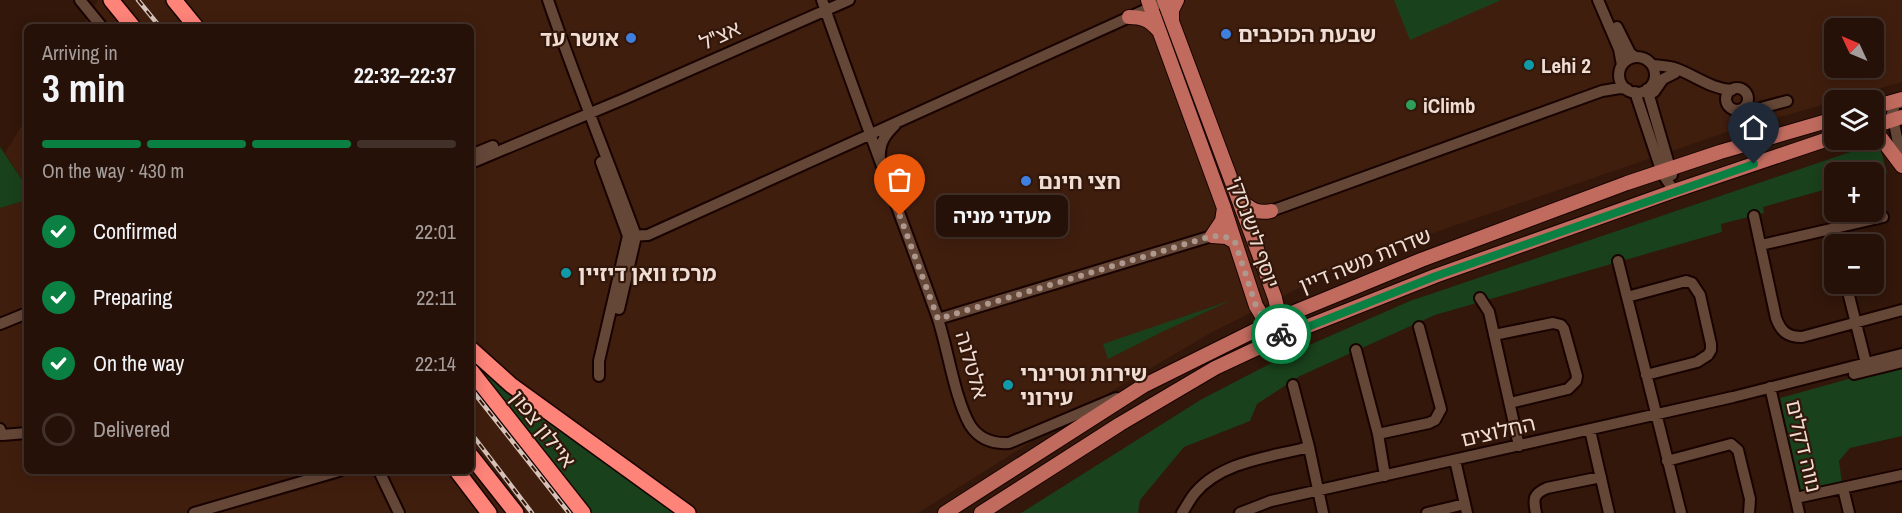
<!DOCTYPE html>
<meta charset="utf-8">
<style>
:root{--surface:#261108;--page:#2e1a12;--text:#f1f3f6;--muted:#a49d9c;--line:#423129;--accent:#0b8043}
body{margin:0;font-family:"Archivo Narrow","Noto Sans Hebrew",sans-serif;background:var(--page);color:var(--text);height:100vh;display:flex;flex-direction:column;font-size:22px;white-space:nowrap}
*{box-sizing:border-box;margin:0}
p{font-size:20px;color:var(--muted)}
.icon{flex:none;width:33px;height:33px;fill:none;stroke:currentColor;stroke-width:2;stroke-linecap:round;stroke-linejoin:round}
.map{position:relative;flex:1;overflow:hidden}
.side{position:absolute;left:24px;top:24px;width:450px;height:450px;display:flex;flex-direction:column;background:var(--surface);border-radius:9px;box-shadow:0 3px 15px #0003,0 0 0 2px var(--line)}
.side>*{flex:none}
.needle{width:39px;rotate:314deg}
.fabs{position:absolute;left:1824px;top:18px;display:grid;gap:12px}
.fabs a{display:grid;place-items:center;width:60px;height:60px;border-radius:9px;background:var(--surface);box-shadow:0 3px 15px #0003,0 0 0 2px var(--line);font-size:30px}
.pin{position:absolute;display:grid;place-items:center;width:51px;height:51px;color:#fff;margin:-62px -26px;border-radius:50% 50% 50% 0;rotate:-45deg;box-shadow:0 0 6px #0007}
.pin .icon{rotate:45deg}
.courier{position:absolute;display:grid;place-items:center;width:60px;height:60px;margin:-30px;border:4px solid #0b8043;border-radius:50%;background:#fff;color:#222;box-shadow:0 2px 8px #0007}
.bubble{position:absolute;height:42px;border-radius:9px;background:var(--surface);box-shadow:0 3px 15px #0003,0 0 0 2px var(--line);font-size:20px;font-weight:700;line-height:42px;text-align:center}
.head em{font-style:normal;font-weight:700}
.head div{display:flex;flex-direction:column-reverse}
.head{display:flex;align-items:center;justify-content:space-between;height:102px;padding:0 18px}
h1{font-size:39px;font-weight:700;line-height:45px}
.bar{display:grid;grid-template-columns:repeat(4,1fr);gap:9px 6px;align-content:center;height:72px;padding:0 18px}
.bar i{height:8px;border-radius:4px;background:var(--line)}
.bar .current{background:var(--accent)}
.bar p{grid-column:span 4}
ol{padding:0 18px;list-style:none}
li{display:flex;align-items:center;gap:18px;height:66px}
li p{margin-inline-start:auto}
li .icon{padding:6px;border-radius:50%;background:var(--accent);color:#fff;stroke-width:4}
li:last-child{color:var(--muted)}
li i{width:33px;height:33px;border:3px solid var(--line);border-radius:50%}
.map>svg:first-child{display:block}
.built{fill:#401e0e;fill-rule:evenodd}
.green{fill:#19411b}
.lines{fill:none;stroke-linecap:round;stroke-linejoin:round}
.minor-casing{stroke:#180300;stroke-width:14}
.major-casing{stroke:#180300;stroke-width:16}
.highway-casing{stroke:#180300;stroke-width:18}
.minor{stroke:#654738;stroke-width:10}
.major{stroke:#c16b5f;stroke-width:14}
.highway{stroke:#fe8379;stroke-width:15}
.rail-casing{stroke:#d6c2b8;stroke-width:4.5}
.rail{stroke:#32170a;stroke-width:2;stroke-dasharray:7;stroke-linecap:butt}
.done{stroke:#ae988d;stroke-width:6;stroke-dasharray:0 10.8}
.route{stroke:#0b8043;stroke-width:8}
.shop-dot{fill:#3f7fe0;stroke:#32170a;stroke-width:2}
.culture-dot{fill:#0f9aa8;stroke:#32170a;stroke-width:2}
.leisure-dot{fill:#2e9e5b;stroke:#32170a;stroke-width:2}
.labels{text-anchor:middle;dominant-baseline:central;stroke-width:4.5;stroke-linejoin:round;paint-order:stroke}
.poi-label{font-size:21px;font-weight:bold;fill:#f0ddd4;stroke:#32170a;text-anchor:start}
.street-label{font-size:21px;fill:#f0ddd4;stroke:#32170a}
</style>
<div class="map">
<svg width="1902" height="513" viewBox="0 0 1902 513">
<rect width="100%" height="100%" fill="#32170a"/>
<path class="built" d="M98,0h1804v82l-178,51 -375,129 -140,72 -84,49 -207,130h-918v-305l27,-8v271h444v-444h-389zM1834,28h40v40h-40z
M27,117v70l-22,-34z"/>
<path class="green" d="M1394,0h107l-91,40z
M1871,145l7,1 3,5 6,22 -13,4v-5h-40v15l-71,20 1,6 -43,11 1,8 -287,83 -135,61 -43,28 -7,17 -66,26 -44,53 -2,13h-117l181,-114 89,-46 119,-52z
M0,147l27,40v13l-27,8z
M1232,300l-68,31 -56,28 -5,-15z
M1902,367v69l-52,12 -11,13 3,22 -43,11 -19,-96 108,-30z
M490,374l184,139h-81l-107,-135z"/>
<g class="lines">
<defs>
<path id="minor" d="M80,0l22,27
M548,0c27,79 59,157 88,236
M822,0c37,106 77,211 115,316 11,32 17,81 33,109 9,14 23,19 39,18l107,-45
M1598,0l21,49 3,16
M1617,27l13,26 5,4
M1619 75a18 18 0 1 1 36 0a18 18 0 1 1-36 0Z
M1652,65c9,1 17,1 25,4 19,7 34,20 55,21
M1726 99a11 11 0 1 1 22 0a11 11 0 1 1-22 0Z
M1647,89l25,86
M1635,92l27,81 12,18
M1654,92l9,-13 12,-6
M1900,103l-3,-3 -5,13 10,50
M1743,108l14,1 30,-8
M471,155l22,-9
M880,158c-1,-15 5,-23 15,-33
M601,162l27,74
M471,163l153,-64 225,-99
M1271,211l331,-120 18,-3 7,1
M1754,216l22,102c5,14 12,19 26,19l100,-27
M1832,229l4,15
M628,236l20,-1 508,-230
M1761,245l122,-28
M1618,261l63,252
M1846,284l20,79
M1627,297l59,-16 6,2 8,12 11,49v6l-3,5 -11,7 -51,13
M1480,298l9,14 30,134
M619,309l17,-73
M938,319l274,-83
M0,324l27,-11
M1494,335l59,-12 8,2 3,4 13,47 -1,5 -8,8 -58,14
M1356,350l22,84 7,42
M1854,374l48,-12
M599,376v-15l29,-125
M1293,385l16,62 14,66
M1770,387l29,126
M0,429l2,6 25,-2
M1590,430l19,83
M1378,434l51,-11 6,-3 6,-11 -22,-82
M1455,460l12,53
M1667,461l64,-17 7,6 12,49 -1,14
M379,471l20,42
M1843,488l6,25
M1796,498l106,-23
M194,513l145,-42
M1182,513c4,-6 8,-14 13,-20 27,-32 76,-36 114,-46
M1240,513l31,-12 462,-104 169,-43
M1427,513l38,-9
M1536,513c-3,-14 -3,-19 11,-25l54,-11"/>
<path id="major" d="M1148,0l76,208 32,98 11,18 5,4
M1164,0l103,276 8,22 6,27
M1129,17c13,0 21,3 29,13
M1172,21v-11l5,-10
M1874,107l28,-8
M1874,126l28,-9
M1874,135l7,3 21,28
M1239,199c11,10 18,15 32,12
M1224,208l-2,13 -10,15 14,1 9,5
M945,513l198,-127 137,-68 141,-58 206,-77 93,-31 114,-33
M981,513l139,-89 95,-56 68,-32 152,-60 239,-85 160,-54"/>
<path id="highway" d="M111,0l22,27
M174,0l22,27
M471,349l40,36 177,128
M471,371l112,142
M471,456l45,57
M457,471l32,42"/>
</defs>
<use href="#minor" class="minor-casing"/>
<use href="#major" class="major-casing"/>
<use href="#highway" class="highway-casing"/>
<use href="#minor" class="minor"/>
<use href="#major" class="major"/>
<use href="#highway" class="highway"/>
<defs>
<path id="rail" d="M138,0l22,27
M471,389l98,124
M471,433l61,80"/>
</defs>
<use href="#rail" class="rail-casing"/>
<use href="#rail" class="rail"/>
</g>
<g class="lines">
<path class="done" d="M900,216l38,103 274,-83 14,1 9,5 21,64 11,18 14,10"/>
<path class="route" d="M1281,334l2,2 27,-10 126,-50 318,-112"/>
</g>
<g class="shop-dot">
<circle cx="1226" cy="34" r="6"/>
<circle cx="631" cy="38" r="6"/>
<circle cx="1026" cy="181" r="6"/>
</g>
<g class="culture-dot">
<circle cx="1529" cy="65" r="6"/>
<circle cx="566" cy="273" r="6"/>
<circle cx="1008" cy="385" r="6"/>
</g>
<circle class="leisure-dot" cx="1411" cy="105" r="6"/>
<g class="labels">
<g class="poi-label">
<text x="1238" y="34">שבעת הכוכבים</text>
<text x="619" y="38" text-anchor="end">אושר עד</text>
<text x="1541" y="65">Lehi 2</text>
<text x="1423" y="105">iClimb</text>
<text x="1038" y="181">חצי חינם</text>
<text x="578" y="273">מרכז וואן דיזיין</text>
<text x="1020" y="373">שירות וטרינרי<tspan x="1020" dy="24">עירוני</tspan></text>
</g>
<g class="street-label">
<text transform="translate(720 35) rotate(-24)">אצ"ל</text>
<text transform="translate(1254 232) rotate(71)">יוסף לישנסקי</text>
<text transform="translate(1365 260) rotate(-22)">שדרות משה דיין</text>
<text transform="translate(972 365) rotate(74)">אלטלנה</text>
<text transform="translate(543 429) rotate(52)">איילון צפון</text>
<text transform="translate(1498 431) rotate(-13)">החלוצים</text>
<text transform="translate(1804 446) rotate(77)">נווה דקלים</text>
</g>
</g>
</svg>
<div class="fabs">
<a><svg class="needle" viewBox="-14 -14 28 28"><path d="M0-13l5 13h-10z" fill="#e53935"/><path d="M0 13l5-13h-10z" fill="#a49d9c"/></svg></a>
<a><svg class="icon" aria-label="layers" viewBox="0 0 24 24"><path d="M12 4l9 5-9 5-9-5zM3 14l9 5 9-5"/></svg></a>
<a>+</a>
<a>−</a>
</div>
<div class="pin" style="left:900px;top:216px;background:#ea580c"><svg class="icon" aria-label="bag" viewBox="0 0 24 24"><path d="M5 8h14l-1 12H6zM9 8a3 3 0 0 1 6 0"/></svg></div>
<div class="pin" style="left:1754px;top:164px;background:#1f2937"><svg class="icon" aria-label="home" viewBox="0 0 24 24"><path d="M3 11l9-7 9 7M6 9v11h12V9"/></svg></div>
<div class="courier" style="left:1281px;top:334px"><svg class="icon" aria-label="bike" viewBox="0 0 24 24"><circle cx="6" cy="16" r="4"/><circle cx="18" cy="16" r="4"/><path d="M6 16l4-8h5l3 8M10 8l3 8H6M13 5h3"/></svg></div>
<div class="bubble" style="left:936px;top:195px;width:132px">מעדני מניה</div>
<section class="side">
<div class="head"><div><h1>3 min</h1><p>Arriving in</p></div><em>22:32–22:37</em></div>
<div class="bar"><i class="current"></i><i class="current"></i><i class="current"></i><i></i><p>On the way · 430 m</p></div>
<ol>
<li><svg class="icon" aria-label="check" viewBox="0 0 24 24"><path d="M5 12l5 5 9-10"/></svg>Confirmed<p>22:01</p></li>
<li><svg class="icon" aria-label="check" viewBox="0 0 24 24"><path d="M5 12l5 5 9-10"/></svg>Preparing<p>22:11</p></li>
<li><svg class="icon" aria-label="check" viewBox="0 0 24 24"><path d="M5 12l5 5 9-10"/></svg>On the way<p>22:14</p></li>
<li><i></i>Delivered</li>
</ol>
</section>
</div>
